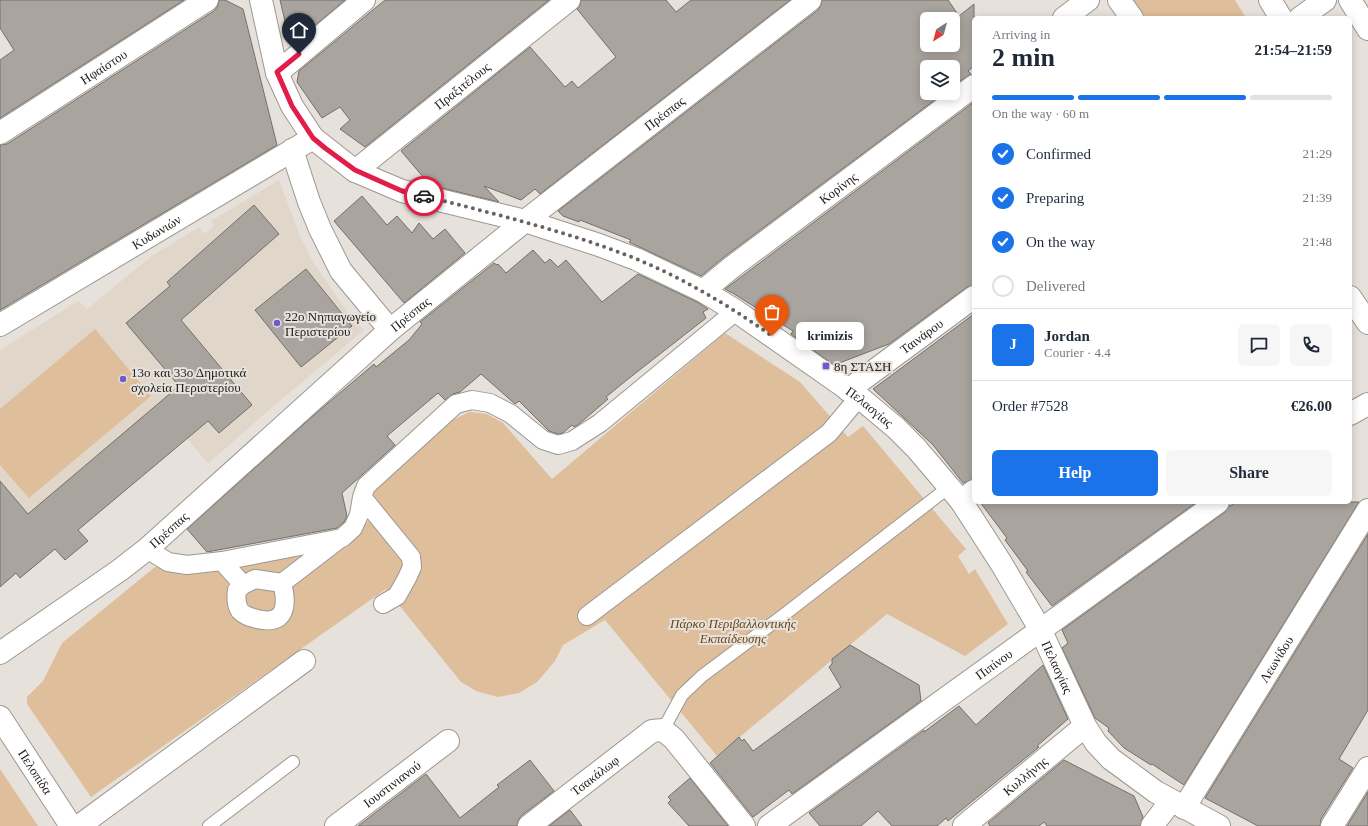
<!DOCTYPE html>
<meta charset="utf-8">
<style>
:root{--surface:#fff;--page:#f6f6f7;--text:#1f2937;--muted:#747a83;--line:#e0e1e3;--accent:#1a73e8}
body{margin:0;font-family:Georgia,serif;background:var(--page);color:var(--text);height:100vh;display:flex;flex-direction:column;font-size:15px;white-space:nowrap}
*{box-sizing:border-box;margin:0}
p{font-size:13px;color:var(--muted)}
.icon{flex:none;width:22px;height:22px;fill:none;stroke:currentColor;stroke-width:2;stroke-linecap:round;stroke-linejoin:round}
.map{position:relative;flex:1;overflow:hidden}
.side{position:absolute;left:972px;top:16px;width:380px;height:488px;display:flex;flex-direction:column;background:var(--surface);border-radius:6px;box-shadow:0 2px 10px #0003}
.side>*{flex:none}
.needle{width:26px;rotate:216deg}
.controls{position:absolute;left:920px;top:12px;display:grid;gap:8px}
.controls a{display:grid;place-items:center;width:40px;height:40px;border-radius:6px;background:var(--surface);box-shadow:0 2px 10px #0003;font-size:20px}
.pin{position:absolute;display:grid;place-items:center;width:34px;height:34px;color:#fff;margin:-41px -17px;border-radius:50% 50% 50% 0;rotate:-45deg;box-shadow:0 0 4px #0007}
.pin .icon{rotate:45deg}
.courier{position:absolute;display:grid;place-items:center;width:40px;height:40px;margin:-20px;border:3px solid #e11d48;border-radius:50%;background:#fff;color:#222;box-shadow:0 1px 5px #0007}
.bubble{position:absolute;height:28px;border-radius:6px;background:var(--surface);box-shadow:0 2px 10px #0003;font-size:13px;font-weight:800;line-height:28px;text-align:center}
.overview em{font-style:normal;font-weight:800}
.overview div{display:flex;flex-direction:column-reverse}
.overview{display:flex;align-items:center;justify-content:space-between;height:68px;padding:0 20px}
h1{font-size:26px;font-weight:800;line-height:30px}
.bar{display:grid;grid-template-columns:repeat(4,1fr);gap:6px 4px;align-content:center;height:48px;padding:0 20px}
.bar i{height:5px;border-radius:3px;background:var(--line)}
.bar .on{background:var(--accent)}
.bar p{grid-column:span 4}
.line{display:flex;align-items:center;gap:10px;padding:0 20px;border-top:1px solid var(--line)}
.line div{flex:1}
.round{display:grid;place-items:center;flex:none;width:42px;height:42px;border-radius:6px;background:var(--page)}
ol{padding:0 20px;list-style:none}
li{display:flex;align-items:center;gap:12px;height:44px}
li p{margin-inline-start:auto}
li .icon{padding:4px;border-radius:50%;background:var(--accent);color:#fff;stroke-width:4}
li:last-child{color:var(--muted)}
li i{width:22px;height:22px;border:2px solid var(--line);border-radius:50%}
.button{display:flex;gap:8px;margin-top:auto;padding:8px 20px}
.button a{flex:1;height:46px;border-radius:6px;background:var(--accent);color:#fff;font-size:16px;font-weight:800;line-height:46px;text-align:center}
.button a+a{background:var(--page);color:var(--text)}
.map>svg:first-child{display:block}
.built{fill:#e1d6ca}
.green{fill:#debe9b}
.building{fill:#a9a49e;stroke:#746f6a;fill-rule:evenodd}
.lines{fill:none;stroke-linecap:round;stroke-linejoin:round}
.service-casing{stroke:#9c9792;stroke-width:14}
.pedestrian-casing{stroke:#9c9792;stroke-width:20}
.minor-casing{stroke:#9c9792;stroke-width:24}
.tertiary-casing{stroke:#9c9792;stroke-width:24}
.service{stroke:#fff;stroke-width:12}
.pedestrian{stroke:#fff;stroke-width:18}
.minor{stroke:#fff;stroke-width:22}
.tertiary{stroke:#fff;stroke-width:22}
.done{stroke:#676460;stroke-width:4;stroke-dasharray:0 7.2}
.route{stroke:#e11d48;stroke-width:5}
.poi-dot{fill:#7357d1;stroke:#e7e1db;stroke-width:1.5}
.labels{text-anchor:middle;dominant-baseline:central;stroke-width:4;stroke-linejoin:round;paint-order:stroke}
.street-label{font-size:13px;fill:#22201e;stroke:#e7e1db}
.poi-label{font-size:13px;fill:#22201e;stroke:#e7e1db;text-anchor:start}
.park-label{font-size:13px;font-style:italic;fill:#684414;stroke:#e7e1db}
</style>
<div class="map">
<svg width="1368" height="826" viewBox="0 0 1368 826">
<rect width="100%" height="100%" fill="#e7e1db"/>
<path class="built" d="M279,180l19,51 12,26 38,56 16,17 -94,79 -62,55 -21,-26 -109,91 10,12 -23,19 -10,-11 -35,29 -4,-5 -9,8 -7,-8v-223l78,-49 9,8 65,-53 47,-29 6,7 9,-8 -3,-5z"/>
<path class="green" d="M1132,0h103l11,18h-101z
M95,329l56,67 -122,102 -29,-33v-56z
M725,333l75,49 48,55 15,-11 103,123 -8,7 11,18 6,-5 33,55 -43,32 -78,-42 -170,142 -112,-136 -42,25 -8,16 -18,21 -18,11 -21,4 -22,-6 -15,-9 -75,-93 -295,208 -64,-93v-7l16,-16 19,-38 93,-76 47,2 143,-28 37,-31 -7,-9 -2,-6 5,-10 71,-63 20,-10 18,2 16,9 49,56z
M0,769l38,57h-38z"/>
<path class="building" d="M0,0h184l-184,118v-58l14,-10 -14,-22z
M219,0h6l18,9 34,136 -277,165v-165l7,-1 207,-133 4,-5z
M280,0h65l-52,44 -3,-2z
M385,0h164l-184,147 -25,-18 10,-9 -10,-13 -18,11 -25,-36 2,-11z
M581,0h85l10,12 15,-12h99l-250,194 -5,-5 -14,11 -37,-14 15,16 -69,-17 -29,-34 129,-104 35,40 7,-6 6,7 38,-31 -39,-48 3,-4z
M822,0h126l11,16 15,-12v62l-6,5 3,3 -18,12v-19h-26v26h17l-220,164 -23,19 -72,-34 2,-2 -51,-20 -1,2 -16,-6 -5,-5 260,-201 3,-5zM927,19h26v26h-26z
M974,102v183l-7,2 -78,57 -55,21 -43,-31 2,-3 -62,-39h-1l-5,-3z
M362,196l25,29 10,-9 15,17 7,-10 14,16 12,-10 20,24 -61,50 -70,-82z
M254,205l25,29 -98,86 71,85 -33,28 -11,-12 -130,109 10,11 -23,19 -10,-11 -35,29 -4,-5 -16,14v-106l28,33 151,-128 -53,-63 44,-37 -3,-4z
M533,250l12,13 5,-4 8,8 8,-7 36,42 36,-28 59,28 11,7 -5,3 3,6 -78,61 -22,18 2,2 -29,25 -5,3 -2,-2 -9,8 -5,1 -9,-3 -30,-30 -4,3 -34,-30 -21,18 -7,2 -8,6 -7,-7 -51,43 8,9 -53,48 5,23 -3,6 -7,6 -130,24 -20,-23 127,-114 60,-51 2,3 33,-27 13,-16 -2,-2 74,-59 3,2 1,-1 8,9z
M306,269l46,57 -51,41 -46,-57z
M974,314v165l-11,4 -30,-38 -60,-56z
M980,502h217l-145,104 -26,-34 2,-1 -23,-31 2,-2z
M1236,502h123l-175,283 -32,-21 -1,1 -27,-17 -16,-17 1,-3 -14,-10 -33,-70 6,-5 -6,-13 163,-118 5,-7v1z
M1368,534v176l-29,49 14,9 -32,51 -1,7h-62l-53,-28z
M850,645l69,40 2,16 -129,93 -3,-4 -36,27 -43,-54 29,-26 3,4 2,-2 9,12 88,-64 -12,-20 3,-3v-5z
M1043,665l25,54 -31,27 2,1 -91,74 -2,-3 -9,8h-45l-14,-15 -17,15h-41l-11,-13 115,-83v2l35,-26 17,19z
M530,760l24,31 -33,25 -3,5 -1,5h-159l68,-52 34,44 39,-31 -2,-2z
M1064,760l70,36 9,21 -3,9h-93l-3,-4 -5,4h-49l-2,-3z
M690,778l38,48h-39l-21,-23 3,-3 -3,-3z
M1368,792v34h-21z
M570,810l12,16h-33z"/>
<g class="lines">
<defs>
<path id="service" d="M663,730l19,-35 20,-19 83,-62 164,-127
M209,826l84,-64"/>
<path id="pedestrian" d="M362,497l49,60 1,10 -5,11 -10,18 -14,8
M147,549l21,13 19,3 35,-4 120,-23 11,-10 6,-13 3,-18 4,-11 90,-82 16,-4 18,3 21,11 32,26 15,5 14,-4 28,-18 136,-112
M222,561l21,24 12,-6 27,4 56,-43
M243,585l-6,5c-1,7 -1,15 3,21 5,5 10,6 17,8 29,7 31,-14 25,-36
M587,616l242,-183 30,-36"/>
<g id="minor">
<path d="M1119,0l13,18"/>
<path d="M1270,0l11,18"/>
<path d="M1350,0l18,29"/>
<path d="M1064,18l24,-18"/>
<path d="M277,73l87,-73"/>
<path id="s1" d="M0,133l207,-133"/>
<path d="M292,150l17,52 11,27 21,42 49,59"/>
<path id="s2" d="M355,171l214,-171"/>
<path id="s3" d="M703,291l29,-24 242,-181"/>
<path d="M1350,297l18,26"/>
<path id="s4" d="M0,325l313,-187"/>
<path d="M1350,414l18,-10"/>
<path d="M961,501l13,-10"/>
<path id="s5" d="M0,653l120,-83 27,-21 243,-219 135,-109 285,-221"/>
<path id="s6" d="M0,717l71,109"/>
<path id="s7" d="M1184,808l184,-298"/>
<path d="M79,826l225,-165"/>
<path id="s8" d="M336,826l112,-85"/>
<path id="s9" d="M529,826l123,-95 11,-1 11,9 70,87"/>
<path id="s10" d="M769,826l449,-324"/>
<path id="s11" d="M964,826l121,-100"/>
<path d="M1152,826l19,-25"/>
<path d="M1332,826l36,-58"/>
</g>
<g id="tertiary">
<path id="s12" d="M261,0l16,73 15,33 21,32 42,33 47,20 123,30 74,24 37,14 67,32 33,20 123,86 37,31 20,20 45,53 40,62 39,66 45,97 11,17 15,16 45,33 63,34"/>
<path d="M1300,18l25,-18"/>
<path id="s13" d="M848,390l126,-93"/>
</g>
</defs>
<use href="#service" class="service-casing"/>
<use href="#pedestrian" class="pedestrian-casing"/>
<use href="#minor" class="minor-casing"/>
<use href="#tertiary" class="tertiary-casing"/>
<use href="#service" class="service"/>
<use href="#pedestrian" class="pedestrian"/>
<use href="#minor" class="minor"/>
<use href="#tertiary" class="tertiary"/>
</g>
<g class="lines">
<path class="done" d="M424,196c71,18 142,35 210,62 49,20 94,47 138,78"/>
<path class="route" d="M299,54l-22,18 15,34 21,32 12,10 30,22 47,21 22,5"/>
</g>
<g class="poi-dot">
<circle cx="277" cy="323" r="4"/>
<rect x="822" y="362" width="8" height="8" rx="2"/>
<circle cx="123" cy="379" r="4"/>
</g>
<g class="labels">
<g class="street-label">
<text stroke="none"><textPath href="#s1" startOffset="123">Ηφαίστου</textPath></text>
<text stroke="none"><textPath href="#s2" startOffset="137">Πραξιτέλους</textPath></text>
<text stroke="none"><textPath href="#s5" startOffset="857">Πρέσπας</textPath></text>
<text stroke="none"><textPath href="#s3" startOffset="170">Κορίνης</textPath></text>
<text stroke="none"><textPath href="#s4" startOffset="182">Κυδωνιών</textPath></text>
<text stroke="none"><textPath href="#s5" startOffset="533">Πρέσπας</textPath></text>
<text stroke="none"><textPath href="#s13" startOffset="91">Ταινάρου</textPath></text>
<text stroke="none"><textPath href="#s12" startOffset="775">Πελασγίας</textPath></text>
<text stroke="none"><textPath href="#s5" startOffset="209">Πρέσπας</textPath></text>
<text stroke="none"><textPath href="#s7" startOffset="175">Λεωνίδου</textPath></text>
<text stroke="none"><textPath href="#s10" startOffset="277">Πιπίνου</textPath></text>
<text stroke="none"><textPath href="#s12" startOffset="1099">Πελασγίας</textPath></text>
<text stroke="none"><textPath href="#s6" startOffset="65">Πελοπίδα</textPath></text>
<text stroke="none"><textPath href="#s9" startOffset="83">Τσακάλωφ</textPath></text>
<text stroke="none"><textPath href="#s11" startOffset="79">Κυλλήνης</textPath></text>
<text stroke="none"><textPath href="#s8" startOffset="70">Ιουστινιανού</textPath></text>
</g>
<g class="poi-label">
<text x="285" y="316">22ο Νηπιαγωγείο<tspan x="285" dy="15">Περιστερίου</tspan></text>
<text x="834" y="366">8η ΣΤΑΣΗ</text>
<text x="131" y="372">13ο και 33ο Δημοτικά<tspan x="131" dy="15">σχολεία Περιστερίου</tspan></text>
</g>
<g class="park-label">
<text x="733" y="623">Πάρκο Περιβαλλοντικής<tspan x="733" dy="15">Εκπαίδευσης</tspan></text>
</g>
</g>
</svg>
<div class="controls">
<a><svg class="needle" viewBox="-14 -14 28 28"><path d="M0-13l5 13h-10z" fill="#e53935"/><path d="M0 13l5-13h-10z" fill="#747a83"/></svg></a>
<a><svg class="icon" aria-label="layers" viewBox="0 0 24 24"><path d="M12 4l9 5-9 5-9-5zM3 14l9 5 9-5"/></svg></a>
</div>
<div class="pin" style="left:772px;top:336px;background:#ea580c"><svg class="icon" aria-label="bag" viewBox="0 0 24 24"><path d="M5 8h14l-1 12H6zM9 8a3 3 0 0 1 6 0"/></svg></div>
<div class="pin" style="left:299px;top:54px;background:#1f2937"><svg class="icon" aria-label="home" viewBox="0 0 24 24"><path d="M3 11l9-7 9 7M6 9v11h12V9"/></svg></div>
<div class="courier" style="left:424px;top:196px"><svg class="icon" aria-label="car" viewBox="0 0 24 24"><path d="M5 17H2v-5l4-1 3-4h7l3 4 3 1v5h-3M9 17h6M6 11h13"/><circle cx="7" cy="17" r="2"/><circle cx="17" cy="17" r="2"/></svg></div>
<div class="bubble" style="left:796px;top:322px;width:68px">krimizis</div>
<section class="side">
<div class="overview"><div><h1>2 min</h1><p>Arriving in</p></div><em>21:54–21:59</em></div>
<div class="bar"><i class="on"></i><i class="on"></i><i class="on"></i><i></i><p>On the way · 60 m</p></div>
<ol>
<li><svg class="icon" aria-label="check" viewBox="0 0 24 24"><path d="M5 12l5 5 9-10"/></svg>Confirmed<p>21:29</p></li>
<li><svg class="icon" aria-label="check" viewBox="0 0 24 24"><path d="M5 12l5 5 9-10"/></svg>Preparing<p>21:39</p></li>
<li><svg class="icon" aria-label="check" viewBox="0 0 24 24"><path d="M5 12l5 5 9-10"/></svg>On the way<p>21:48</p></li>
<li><i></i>Delivered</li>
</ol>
<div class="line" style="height:72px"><b class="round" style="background:var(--accent);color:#fff">J</b><div><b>Jordan</b><p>Courier · 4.4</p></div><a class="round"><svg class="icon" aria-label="chat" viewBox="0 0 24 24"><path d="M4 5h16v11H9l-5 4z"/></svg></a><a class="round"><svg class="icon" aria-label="phone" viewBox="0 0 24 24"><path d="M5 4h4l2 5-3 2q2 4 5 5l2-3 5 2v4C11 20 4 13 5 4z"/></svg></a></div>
<div class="line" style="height:52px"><div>Order #7528</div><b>€26.00</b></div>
<div class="button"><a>Help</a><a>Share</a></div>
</section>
</div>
